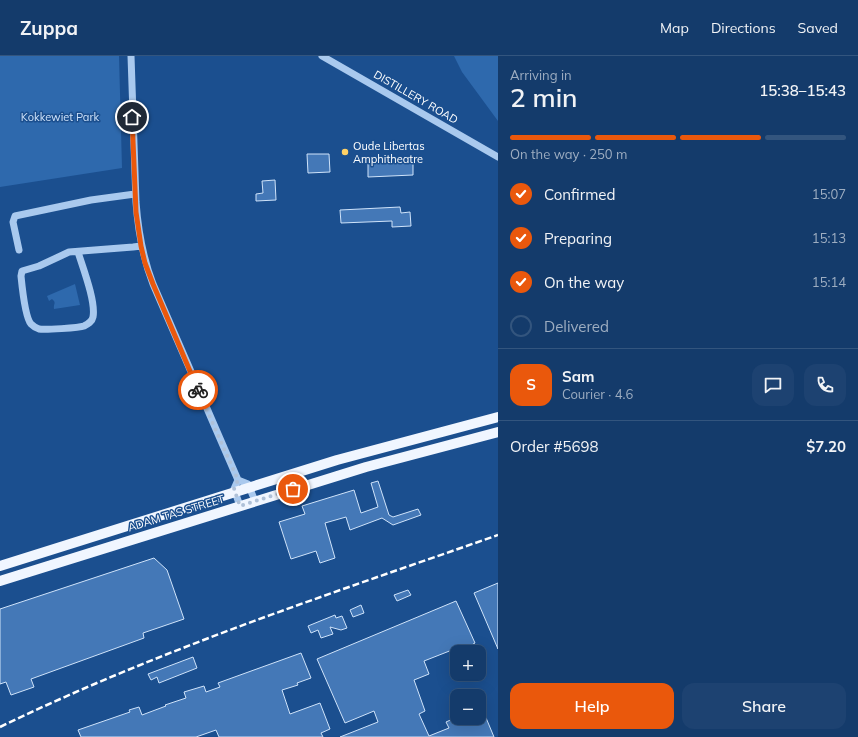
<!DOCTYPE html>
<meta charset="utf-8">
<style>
:root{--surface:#143b6b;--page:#1d4271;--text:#f1f3f6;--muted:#9dadc1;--line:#33557e;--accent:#ea580c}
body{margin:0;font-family:Mulish,sans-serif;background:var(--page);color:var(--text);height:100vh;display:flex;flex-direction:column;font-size:15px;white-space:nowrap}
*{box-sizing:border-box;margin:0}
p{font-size:13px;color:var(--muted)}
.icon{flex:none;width:22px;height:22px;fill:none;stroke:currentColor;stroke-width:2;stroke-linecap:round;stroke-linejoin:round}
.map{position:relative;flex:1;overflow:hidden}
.drawer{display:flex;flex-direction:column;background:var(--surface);width:360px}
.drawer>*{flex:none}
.buttons{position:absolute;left:450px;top:589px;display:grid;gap:8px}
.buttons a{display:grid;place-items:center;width:36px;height:36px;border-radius:8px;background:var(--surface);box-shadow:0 4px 16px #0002,0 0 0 1px var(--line);font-size:20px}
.pin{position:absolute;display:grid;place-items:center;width:34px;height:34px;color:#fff;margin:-17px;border:2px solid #fff;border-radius:50%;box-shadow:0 1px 4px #0007}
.courier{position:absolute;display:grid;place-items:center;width:40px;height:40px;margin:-20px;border:3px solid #ea580c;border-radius:50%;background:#fff;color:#222;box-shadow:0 1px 5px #0007}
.summary em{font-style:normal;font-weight:600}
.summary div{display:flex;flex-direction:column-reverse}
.summary{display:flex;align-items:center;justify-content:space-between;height:68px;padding:0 12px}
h1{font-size:26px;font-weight:600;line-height:30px}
.bar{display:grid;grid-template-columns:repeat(4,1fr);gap:6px 4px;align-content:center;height:48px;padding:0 12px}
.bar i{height:5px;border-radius:3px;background:var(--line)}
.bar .on{background:var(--accent)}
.bar p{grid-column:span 4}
.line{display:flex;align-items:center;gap:10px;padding:0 12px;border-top:1px solid var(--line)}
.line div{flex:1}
.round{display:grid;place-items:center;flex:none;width:42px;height:42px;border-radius:12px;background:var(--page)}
ol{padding:0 12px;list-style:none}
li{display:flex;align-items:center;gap:12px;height:44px}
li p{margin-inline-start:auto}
li .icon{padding:4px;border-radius:50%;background:var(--accent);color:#fff;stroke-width:4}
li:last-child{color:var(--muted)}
li i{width:22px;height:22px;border:2px solid var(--line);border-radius:50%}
.primary-button{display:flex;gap:8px;margin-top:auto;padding:8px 12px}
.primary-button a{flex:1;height:46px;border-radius:12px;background:var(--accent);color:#fff;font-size:16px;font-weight:600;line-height:46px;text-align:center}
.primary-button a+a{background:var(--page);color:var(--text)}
header{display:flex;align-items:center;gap:24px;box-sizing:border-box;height:56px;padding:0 20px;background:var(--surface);border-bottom:1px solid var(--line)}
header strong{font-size:19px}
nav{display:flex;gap:22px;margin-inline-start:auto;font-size:14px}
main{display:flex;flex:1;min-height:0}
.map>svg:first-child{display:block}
.green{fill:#2e69ad}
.building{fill:#4478b7;stroke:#cfe3fa}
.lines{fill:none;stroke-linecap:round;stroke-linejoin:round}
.minor{stroke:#a9c9ee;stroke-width:7}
.major{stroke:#f0f6ff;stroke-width:10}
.rail{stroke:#fff;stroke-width:2.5;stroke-dasharray:7 3;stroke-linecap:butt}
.done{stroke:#afc1d8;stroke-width:4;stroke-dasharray:0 7.2}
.route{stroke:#ea580c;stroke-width:5}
.poi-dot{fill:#ffd166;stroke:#1b4f8f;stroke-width:1.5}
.labels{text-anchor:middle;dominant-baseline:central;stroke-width:3;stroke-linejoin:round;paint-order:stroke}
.street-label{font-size:11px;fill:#fff;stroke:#1b4f8f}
.park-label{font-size:11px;fill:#cfe3fa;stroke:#1b4f8f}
.poi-label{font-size:11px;fill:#fff;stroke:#1b4f8f;text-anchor:start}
</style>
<header>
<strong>Zuppa</strong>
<nav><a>Map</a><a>Directions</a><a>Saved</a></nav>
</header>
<main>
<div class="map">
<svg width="498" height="681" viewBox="0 0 498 681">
<rect width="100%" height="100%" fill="#1b4f8f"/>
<path class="green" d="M0,0h119l3,112 -122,19z
M454,0h44v65l-36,-49z
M75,228l5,21 -26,4c-1,-5 3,-6 -2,-10l-3,2 -2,-5z"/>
<path class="building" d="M307,98h22l1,18 -22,1z
M413,106v13l-45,2v-14z
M275,124l1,20 -20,1v-7l7,-1 -1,-12z
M400,151l1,6 9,-1 1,14 -19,1v-6l-51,2 -1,-13z
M378,425l11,34 4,2 25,-8 3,6 -28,10 -11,-7 -32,12 -4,-13 -21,6 10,35 -15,5 -4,-12 -25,8 -12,-37 26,-8 -3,-8 52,-16 7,23 17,-6 -7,-24z
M154,502l13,12 17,49 -41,14 1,5 -113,41 3,8 -23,8 -5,-13 -6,2v-75z
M498,527v66l-24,-56z
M408,534l3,5 -14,6 -3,-6z
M456,545l19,42 -2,1 4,8h-24l-1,-2 -28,11 5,13 -15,6 11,31 -6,3 10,22 20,-8 -3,-6 9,-4h24v-17l15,36h-154l38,-15 -4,-11 -29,12 -28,-64z
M361,549l3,8 -11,4 -3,-7z
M335,559l1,3 6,-2 5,12 -6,2 -11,-3 3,7 -12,4 -3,-8 -7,3 -3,-7z
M301,597l10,25 -14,5 1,2 -16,5 8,24 30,-11 10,26 -9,4 2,4h-104l-3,-7 -20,7h-115l-3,-7 52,-18 -1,-2 10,-3 3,8 24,-9 -1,-1 21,-7 -2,-6 20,-6 2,6 14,-5 -2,-4z
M193,601l4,11 -38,15 -2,-6 -6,3 -3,-6z"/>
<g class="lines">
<path class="minor" d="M131,0l5,146c2,28 7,56 17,82l85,196
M322,0l176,101
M19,194l-6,-28 2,-6 76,-16 44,-6
M78,196c5,16 18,50 15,65 -1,5 -5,7 -9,9 -5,2 -40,4 -45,3 -3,-1 -6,-3 -8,-5 -6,-7 -9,-38 -10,-48l1,-5 17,-5 30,-14 64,-5 8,-1
M238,424l10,4 7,17
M238,424l-4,9 6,17"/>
<path class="major" d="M0,510l337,-106 161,-43
M0,525l366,-114 132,-35"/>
<path class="rail" d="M0,671c161,-78 330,-133 498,-192"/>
</g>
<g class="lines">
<path class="done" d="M198,334l40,90 -4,9 6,17 53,-17"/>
<path class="route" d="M132,61l4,95 5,34 4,17 8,21 45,106"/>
</g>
<circle class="poi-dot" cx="345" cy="96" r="4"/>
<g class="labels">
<g class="street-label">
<text transform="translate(416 41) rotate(30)">DISTILLERY ROAD</text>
<text transform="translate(176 457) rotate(-17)">ADAM TAS STREET</text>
</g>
<g class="park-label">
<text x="60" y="61">Kokkewiet Park</text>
</g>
<g class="poi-label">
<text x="353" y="90">Oude Libertas<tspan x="353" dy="13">Amphitheatre</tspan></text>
</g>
</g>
</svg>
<div class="buttons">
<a>+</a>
<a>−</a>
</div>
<div class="pin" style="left:293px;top:433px;background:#ea580c"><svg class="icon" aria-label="bag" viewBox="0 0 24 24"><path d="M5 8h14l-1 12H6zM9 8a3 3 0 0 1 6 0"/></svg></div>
<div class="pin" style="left:132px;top:61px;background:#1f2937"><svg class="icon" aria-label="home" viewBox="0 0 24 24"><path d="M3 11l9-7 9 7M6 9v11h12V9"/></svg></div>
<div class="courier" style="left:198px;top:334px"><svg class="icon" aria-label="bike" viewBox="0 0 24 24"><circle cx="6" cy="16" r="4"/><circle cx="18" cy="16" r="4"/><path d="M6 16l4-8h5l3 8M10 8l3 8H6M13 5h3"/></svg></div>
</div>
<section class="drawer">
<div class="summary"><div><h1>2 min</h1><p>Arriving in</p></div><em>15:38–15:43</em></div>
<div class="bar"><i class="on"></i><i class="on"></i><i class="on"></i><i></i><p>On the way · 250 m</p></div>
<ol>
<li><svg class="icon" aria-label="check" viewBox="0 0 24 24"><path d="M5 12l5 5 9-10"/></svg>Confirmed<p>15:07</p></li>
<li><svg class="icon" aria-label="check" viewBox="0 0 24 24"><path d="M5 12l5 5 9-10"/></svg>Preparing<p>15:13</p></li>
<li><svg class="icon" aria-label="check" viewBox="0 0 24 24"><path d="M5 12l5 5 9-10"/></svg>On the way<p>15:14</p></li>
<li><i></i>Delivered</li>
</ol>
<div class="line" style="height:72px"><b class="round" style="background:var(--accent);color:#fff">S</b><div><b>Sam</b><p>Courier · 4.6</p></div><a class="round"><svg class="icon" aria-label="chat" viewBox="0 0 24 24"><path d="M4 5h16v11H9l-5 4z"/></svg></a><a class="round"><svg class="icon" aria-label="phone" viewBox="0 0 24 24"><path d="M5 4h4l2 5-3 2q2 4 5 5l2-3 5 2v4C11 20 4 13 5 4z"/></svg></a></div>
<div class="line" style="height:52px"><div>Order #5698</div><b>$7.20</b></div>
<div class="primary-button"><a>Help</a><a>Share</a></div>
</section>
</main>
